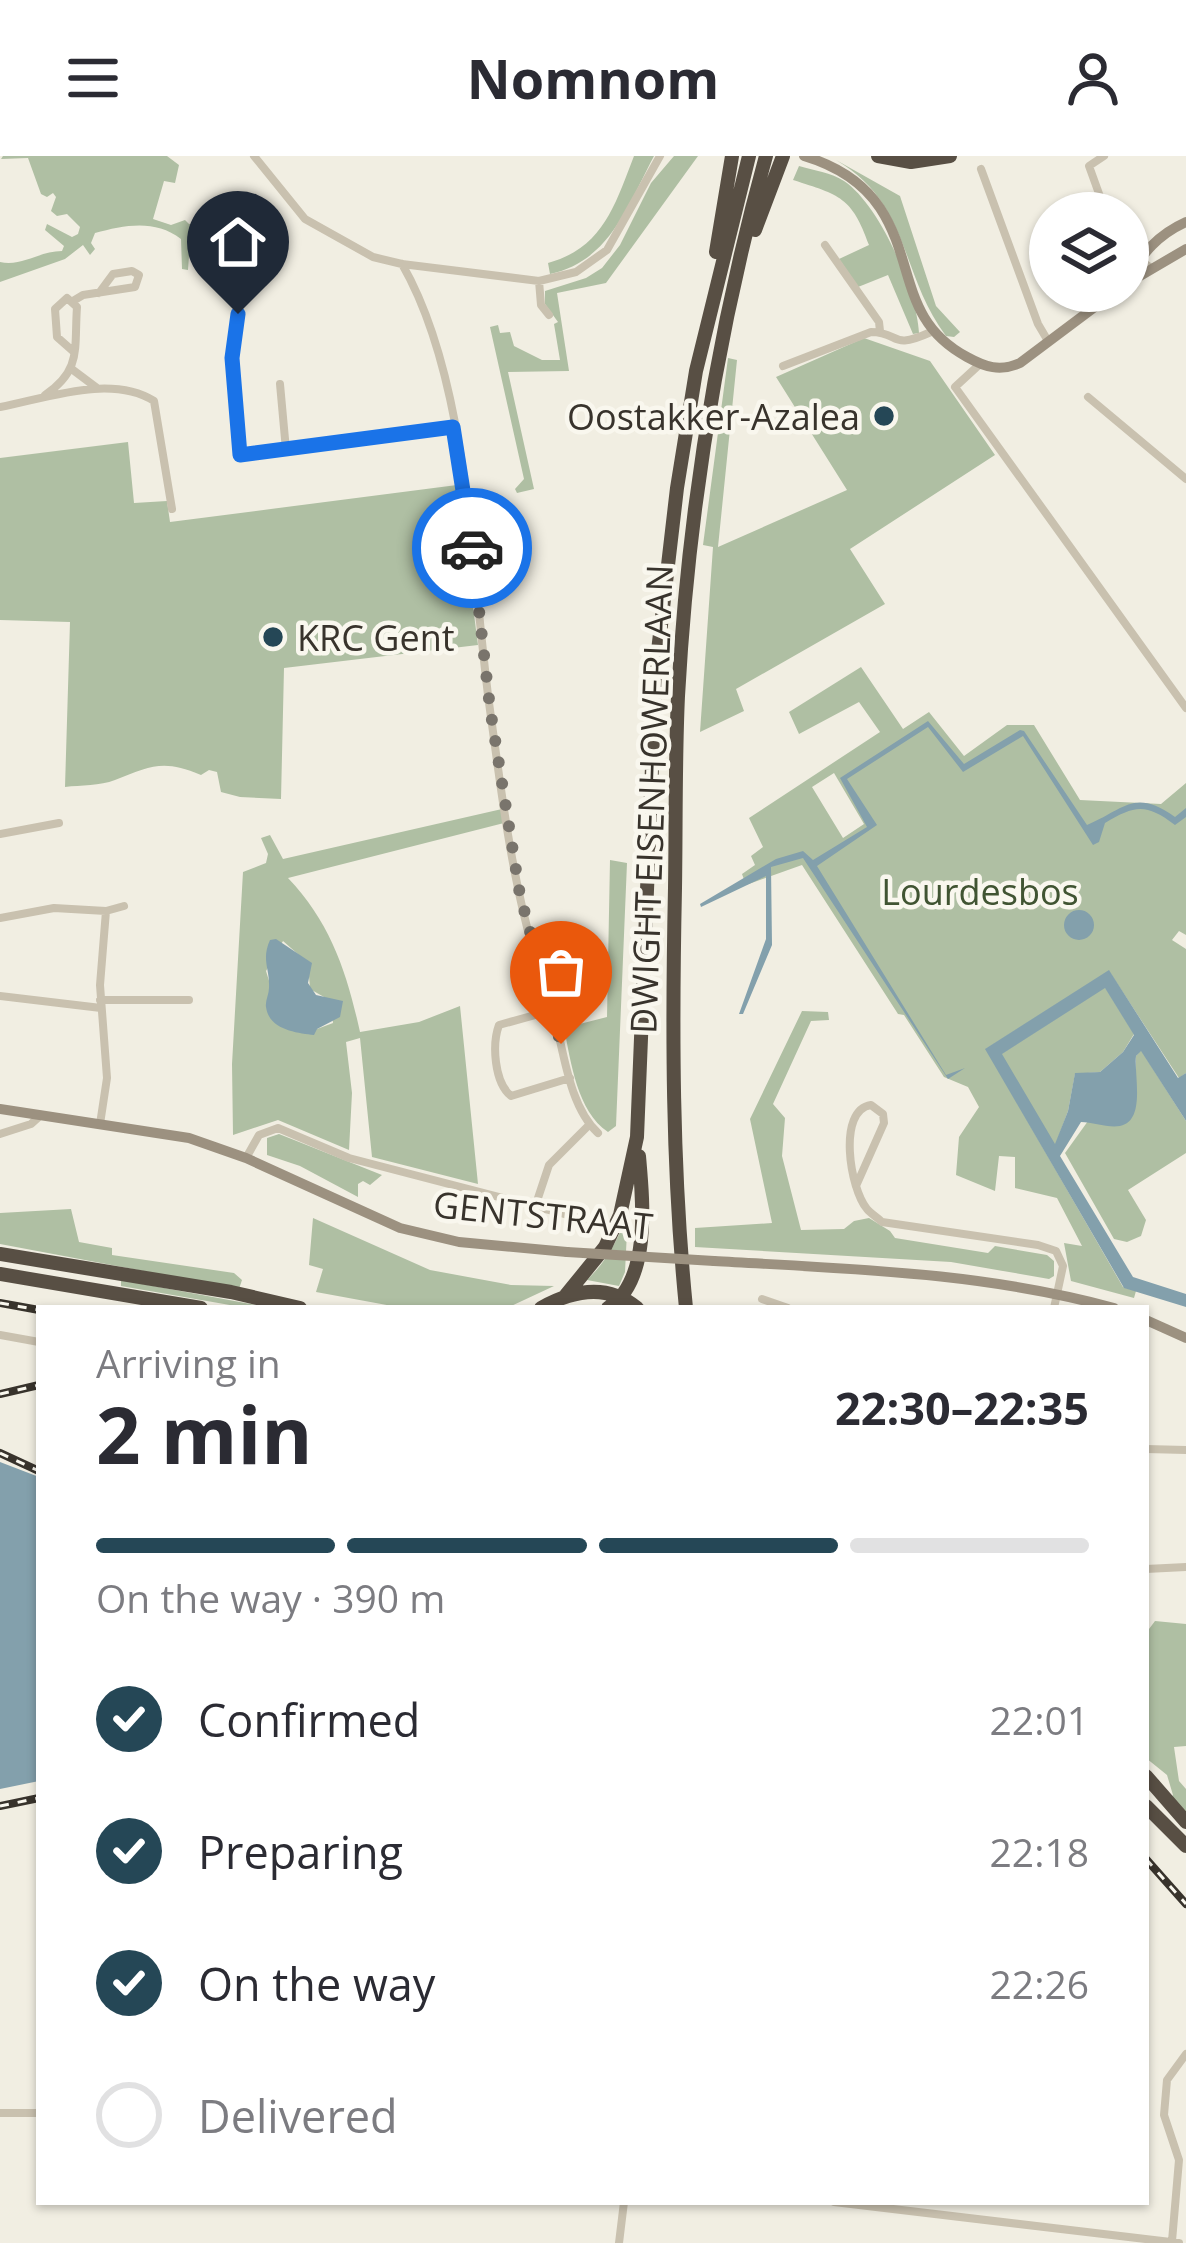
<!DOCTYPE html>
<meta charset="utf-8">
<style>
:root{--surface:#fff;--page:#f2f2f3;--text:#2b2b33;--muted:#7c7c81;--line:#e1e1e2;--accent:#254756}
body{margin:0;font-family:"Open Sans",sans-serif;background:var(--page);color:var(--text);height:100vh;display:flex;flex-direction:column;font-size:45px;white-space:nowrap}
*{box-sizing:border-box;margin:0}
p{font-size:39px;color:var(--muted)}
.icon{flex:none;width:66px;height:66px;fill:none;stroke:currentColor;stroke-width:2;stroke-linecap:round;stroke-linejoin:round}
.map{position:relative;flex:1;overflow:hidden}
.sheet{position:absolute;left:36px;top:1149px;width:1113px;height:900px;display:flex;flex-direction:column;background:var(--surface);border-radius:0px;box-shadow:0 3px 9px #0004}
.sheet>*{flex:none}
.controls{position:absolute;left:1029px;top:36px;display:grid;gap:24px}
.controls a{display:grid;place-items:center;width:120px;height:120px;border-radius:50%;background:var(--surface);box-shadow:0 3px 9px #0004;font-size:60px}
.pin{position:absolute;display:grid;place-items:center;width:102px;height:102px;color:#fff;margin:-123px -51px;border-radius:50% 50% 50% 0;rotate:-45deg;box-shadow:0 0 12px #0007}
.pin .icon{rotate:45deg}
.courier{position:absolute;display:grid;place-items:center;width:120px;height:120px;margin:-60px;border:9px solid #1a73e8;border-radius:50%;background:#fff;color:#222;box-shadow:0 3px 15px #0007}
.summary em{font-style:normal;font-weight:700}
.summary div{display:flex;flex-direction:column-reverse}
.summary{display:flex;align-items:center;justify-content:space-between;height:204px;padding:0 60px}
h1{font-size:78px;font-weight:700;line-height:90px}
.bar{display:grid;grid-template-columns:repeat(4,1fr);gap:18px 12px;align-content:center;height:144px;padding:0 60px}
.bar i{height:15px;border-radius:9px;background:var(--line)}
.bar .current{background:var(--accent)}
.bar p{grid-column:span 4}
ol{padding:0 60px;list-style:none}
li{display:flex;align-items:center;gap:36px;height:132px}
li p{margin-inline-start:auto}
li .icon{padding:12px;border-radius:50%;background:var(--accent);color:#fff;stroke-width:4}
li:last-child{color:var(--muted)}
li i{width:66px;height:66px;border:6px solid var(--line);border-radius:50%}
header{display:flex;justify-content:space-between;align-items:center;height:156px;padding:0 60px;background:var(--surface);font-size:54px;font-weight:700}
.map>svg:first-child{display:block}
.green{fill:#afbfa3;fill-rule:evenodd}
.water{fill:#83a0ac;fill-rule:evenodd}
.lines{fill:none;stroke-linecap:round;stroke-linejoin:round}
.street{stroke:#c9c1af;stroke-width:8}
.secondary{stroke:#9c9180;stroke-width:10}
.highway{stroke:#584f44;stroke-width:14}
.rail-casing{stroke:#38332c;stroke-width:8}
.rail{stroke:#f9f7ee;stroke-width:3;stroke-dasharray:9;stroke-linecap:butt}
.secondary-bridge{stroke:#9c9180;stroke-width:10}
.done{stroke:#79746c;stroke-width:12;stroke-dasharray:0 21.6}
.route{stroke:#1a73e8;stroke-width:15}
.poi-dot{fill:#254756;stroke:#f9f7ee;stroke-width:4.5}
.labels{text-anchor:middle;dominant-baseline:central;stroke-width:9;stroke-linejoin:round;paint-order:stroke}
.poi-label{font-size:36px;fill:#38332c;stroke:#f9f7ee;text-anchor:end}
.street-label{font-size:36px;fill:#38332c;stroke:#f9f7ee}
.park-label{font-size:36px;fill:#405432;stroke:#f9f7ee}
</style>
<header><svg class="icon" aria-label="menu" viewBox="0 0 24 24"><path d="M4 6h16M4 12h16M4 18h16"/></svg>Nomnom<svg class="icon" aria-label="person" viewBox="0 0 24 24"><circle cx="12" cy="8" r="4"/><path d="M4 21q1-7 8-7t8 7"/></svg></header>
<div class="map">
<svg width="1186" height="2087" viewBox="0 0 1186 2087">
<rect width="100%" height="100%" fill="#f1eee2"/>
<path class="green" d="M3,0h164l12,9 -4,18 -11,-2 -11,38 18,6 14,-5 4,4 24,-2 5,22 29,-15 -8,33 -49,-20 -2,28 -6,-1 -1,-30c-26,-20 -56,-14 -86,-6l-4,10 4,6 -5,6 -7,-10 -18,14 -65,23v-20c22,5 39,-11 62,-11l2,-5 -19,-16 2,-6 25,13 6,-3 2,-7 -13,-13 -10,2 -6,-5 5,-14 -3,-4 -6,4 -6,-3 -13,-36 -27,1z
M634,0h20c-26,49 -44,105 -104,118l-2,-11c55,-15 67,-58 86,-107z
M674,0h24l-92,127 -49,10 12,78 -61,1 26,117 -17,4 -2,-4 9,-10 -34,-152 8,-2 2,8 10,-1 4,14 28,14h18l-6,-36 4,-2 -13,-18v-13l41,-13 16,-10 18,-23 31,-62z
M836,4l64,36 36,110 24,26 -6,5 -8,-1c-47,-63 -35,-132 -110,-176z
M799,10c14,4 33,7 45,15 36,24 73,110 75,152l-6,1 -25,-59 -30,12 -19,-28 30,-14c-17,-48 -29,-50 -76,-65z
M864,182l66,23 65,94 -145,94 35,55 -149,85 8,22 -44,21 13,-185 -10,-2 25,-187 9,2 -19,187 129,-57 -71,-113z
M128,286l6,61 33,-2 3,21 287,-37 21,160 -194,23 -3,131 -41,-2 -19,-5 -4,-20 -8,-2 -8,5c-38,-16 -50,-9 -86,5 -15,6 -34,5 -50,7l5,-165 -70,-2v-162z
M861,511l42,62 26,-17 35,44 43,-31h27l46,75 81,4 25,-21v152l-7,-4 -7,9 14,9v124l-7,5 -70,-107 -123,78 137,238 13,4 -2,7 -63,-17 -7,-38 18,3 -25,-48 -42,-10v-31l-16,-1 -4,35 -39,-16 3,-38 20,-30 -11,-20 -24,-10 -40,-62 -6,-1 -96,-149 -56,20 -4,-11 13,-9 -4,-9 12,-9 -14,-29 131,-86 -21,-30 -60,32 -10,-22zM834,617l30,51 -21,14 -31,-51z
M502,653l2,14 -216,55c43,45 59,95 72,154l59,-10 41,-16 18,178 -106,-27 -12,-119 -14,4 6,51 -3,57 -71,-30 -45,15 -1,-71 11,-192 23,-9 2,-9 -7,-16 9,-3 13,24zM283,785l25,22 2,26 21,12 2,22 -16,6 -47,-45 -4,-13z
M610,704l17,3 -11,263 -8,6c-31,-21 -37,-70 -44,-104l43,-11z
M1105,831l29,47 -11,18 -23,20 -25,2 -7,37 -13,35 -54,-92z
M802,855l26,1 1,8 -18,1 -38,83 12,14 -3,38 19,74 43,-1 10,-8 15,-3 21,13 5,7 93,15 7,-7 52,9 7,6v15l-5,3 -98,-17 -256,-15v-19l77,-5 -22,-104z
M1141,894l45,71v32l-58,37 18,30 -5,16 -14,6 -13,-3 -49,-86 23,-32 20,4 28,-35v-34z
M279,978l103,41 -12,10 -7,-4 -5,3v13l-58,-31 -33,-11v-17z
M71,1053l8,33 33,6v7l122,18 8,7 -3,9 -239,-45v-31z
M628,1055l-3,61 -6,14 -32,-6c20,-19 33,-43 41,-69z
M313,1062l117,52 81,15 43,1 -47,22h-104l-87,-16 7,-23 -14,-4z
M121,1124l151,28h-25l-126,-22z
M1155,1465l31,3v122l-12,1 5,34 7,8v25l-16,-15 3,-4 -6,-20 -21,-17v-125z"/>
<path class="water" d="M928,565l36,43 56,-34 4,1 63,94c38,-16 47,-37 88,-8l11,-9v9l-11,8c-29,-22 -40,-20 -70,-2l-6,19 -6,3 -70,-109 -60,36 -35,-45 -81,52 30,46 -60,41 129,209 19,-7 -17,11 -145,-221 -32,9 1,78 -29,69h-4l27,-75v-63l-65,31 -1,-3 76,-45 27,-8 10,9 54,-33 -27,-49z
M1064 769a15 15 0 1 1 30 0a15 15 0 1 1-30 0Z
M276,783l36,24 -4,20 8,12 27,6 -3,16 -23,12 -3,6c-17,-2 -45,-5 -48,-28 -1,-6 3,-13 3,-19 1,-20 -8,-28 1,-48z
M1109,814l69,108 8,-5v48l-45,-70 -5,5c-2,20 10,65 -16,70 -13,2 -27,-4 -39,-4l-21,34 73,121 53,17v13l-62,-19 -139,-239zM1105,832l29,47 -11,17 -23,20 -25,1 -7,38 -13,33 -53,-90z
M0,1306l39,15v304l-39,8z"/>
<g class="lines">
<path class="street" d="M254,0l51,63 68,38 29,7 137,17 37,-9 31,-22 53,-94
M1104,0l-15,10 17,47
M981,13l57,155 10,17
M825,89l54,77 1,9
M1128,95l23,17
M402,108c68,118 69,311 88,446 10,72 19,147 37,217 7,30 19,58 27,88 10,37 15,91 44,118
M539,125l2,24 8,10
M73,145l10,-6 52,-8 4,-12 -7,-4 -19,3 -14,19
M238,158l-6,45 8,96 213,-28
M980,208l-25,23 231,321
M783,210l88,-34c30,0 18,19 60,0
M73,214l24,18
M280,228l6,66
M45,239c37,-25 29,-46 32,-88l-10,-9 -12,11 2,28 17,15
M1088,241l98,82
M0,251c47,-9 111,-33 154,-6l18,108
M0,678l59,-11
M106,755l18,-5
M0,762l54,-10 52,3 -6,74 7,93 -7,46
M0,840l101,12
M100,844h89
M553,854l-54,15c-7,19 -5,57 12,71l59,-18
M0,978l31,-10 10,-9
M246,1002l13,-23 19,-7 71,30 242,63
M856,1030l28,-63 -1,-9 -12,-9c-34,5 -21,84 -4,104 4,5 10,8 15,13l156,23 18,6 7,15 -9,42
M535,1051l14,-42 40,-40
M762,1143l26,9
M0,1179l39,7
M1146,1293l40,1
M1146,1413l40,-2
M0,1957h39
M834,2046l345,41
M1172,2085l7,-81 -15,-45 3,-35 19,-26
M619,2087l5,-41"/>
<path class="secondary" d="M804,0c30,9 58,25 76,52 36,55 20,113 87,149 18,10 33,15 53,6l96,-72
M1128,123c14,-26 31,-45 58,-57
M1128,127l58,-34
M0,953l189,29 57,20 154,70 59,14 108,10
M714,1105c136,8 268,11 400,47
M1146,1164l40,18"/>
<path class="highway" d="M878,0l33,6 39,-6
M755,74l28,-74
M716,96l16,-96
M0,1098l231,38 69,16
M0,1118l201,34
M566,1139l39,-48 15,-32 17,-78 19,-469 21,-180 19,-117 53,-215
M541,1152c32,-18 66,-25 96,0
M608,1152c43,-27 35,-106 31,-152
M686,1152c-14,-141 -14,-279 -11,-420 1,-64 0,-128 3,-192 10,-183 39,-363 88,-540
M1146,1620l40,46
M1146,1650l40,40"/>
<defs>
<path id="rail" d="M0,1147l39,7
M0,1238l39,-9
M0,1297l39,18
M0,1650l39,-8
M1146,1703l40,45"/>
</defs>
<use href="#rail" class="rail-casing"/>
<use href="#rail" class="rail"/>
<path class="secondary-bridge" d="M567,1096l147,9"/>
</g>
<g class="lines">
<path class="done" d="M472,392l18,160 30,187 41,149"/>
<path class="route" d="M238,158l-6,44 8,97 213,-28 19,121"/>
</g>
<g class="poi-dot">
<circle cx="884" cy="260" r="12"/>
<circle cx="273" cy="481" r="12"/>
</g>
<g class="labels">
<g class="poi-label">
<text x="860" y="260">Oostakker-Azalea</text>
<text x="297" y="481" text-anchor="start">KRC Gent</text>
</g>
<g class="street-label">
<text transform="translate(651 643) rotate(-88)">DWIGHT EISENHOWERLAAN</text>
<text transform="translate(543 1059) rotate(6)">GENTSTRAAT</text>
</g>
<g class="park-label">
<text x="980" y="735">Lourdesbos</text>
</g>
</g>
</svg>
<div class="controls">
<a><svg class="icon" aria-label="layers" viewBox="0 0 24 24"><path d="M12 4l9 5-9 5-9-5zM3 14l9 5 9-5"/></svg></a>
</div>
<div class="pin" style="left:561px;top:888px;background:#ea580c"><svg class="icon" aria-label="bag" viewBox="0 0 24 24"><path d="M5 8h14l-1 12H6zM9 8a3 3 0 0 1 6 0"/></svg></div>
<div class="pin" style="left:238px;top:158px;background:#1f2937"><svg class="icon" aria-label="home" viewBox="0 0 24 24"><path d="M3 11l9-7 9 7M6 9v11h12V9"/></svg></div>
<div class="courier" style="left:472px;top:392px"><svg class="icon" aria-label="car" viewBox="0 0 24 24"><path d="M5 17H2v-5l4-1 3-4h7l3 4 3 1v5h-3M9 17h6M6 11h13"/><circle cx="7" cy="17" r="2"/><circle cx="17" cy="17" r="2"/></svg></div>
<section class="sheet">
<div class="summary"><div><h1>2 min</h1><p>Arriving in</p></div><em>22:30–22:35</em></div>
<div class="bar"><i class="current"></i><i class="current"></i><i class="current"></i><i></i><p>On the way · 390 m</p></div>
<ol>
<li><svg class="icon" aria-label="check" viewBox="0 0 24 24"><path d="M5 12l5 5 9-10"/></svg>Confirmed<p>22:01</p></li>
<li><svg class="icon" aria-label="check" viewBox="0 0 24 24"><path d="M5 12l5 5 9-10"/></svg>Preparing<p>22:18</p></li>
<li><svg class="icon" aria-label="check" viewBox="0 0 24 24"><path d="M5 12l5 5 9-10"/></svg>On the way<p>22:26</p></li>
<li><i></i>Delivered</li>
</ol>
</section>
</div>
